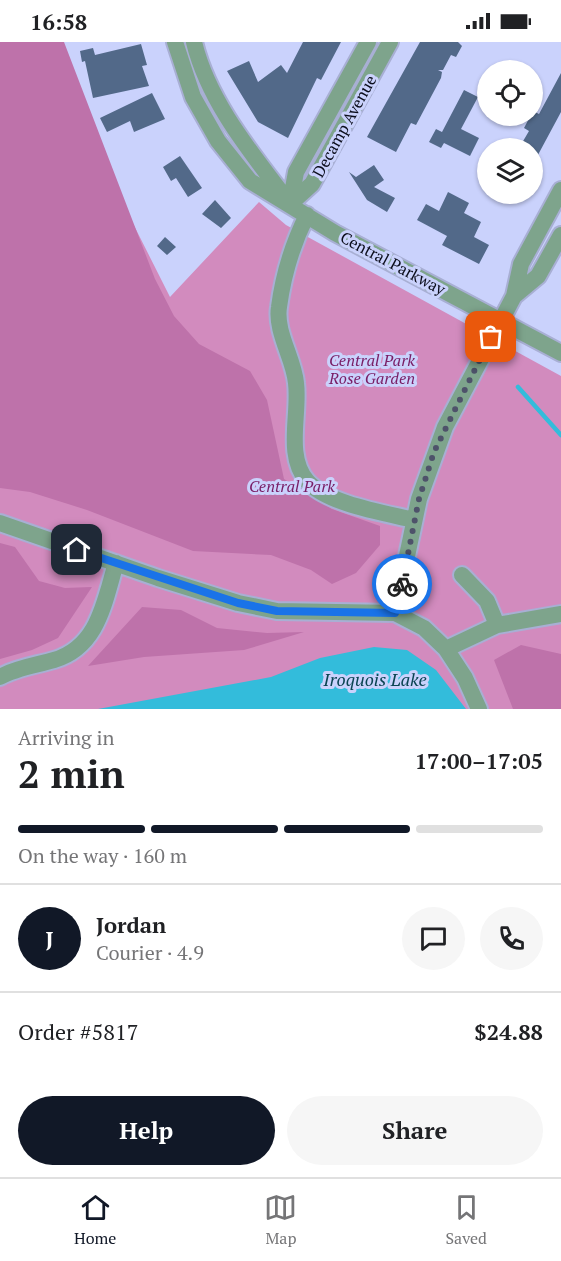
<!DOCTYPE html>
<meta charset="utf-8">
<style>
:root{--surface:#fff;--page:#f6f6f6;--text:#202124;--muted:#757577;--line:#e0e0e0;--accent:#111827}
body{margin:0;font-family:"PT Serif",serif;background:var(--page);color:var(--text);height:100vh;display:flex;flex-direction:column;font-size:22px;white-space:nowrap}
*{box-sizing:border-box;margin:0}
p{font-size:20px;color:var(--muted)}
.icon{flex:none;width:33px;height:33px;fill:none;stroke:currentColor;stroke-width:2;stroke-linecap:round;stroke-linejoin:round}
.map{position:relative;height:667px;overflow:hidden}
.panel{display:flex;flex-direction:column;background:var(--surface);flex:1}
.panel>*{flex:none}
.fabs{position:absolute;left:477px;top:18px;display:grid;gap:12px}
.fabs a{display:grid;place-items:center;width:66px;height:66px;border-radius:50%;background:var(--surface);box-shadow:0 2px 4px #0004;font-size:30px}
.pin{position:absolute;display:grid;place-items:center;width:51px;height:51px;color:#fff;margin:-26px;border-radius:12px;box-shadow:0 3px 9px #0006}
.courier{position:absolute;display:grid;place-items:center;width:60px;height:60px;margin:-30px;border:4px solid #1a73e8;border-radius:50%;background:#fff;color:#222;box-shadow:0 2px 8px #0007}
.summary em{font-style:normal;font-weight:800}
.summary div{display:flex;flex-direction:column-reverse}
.summary{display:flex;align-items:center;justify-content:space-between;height:102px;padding:0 18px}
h1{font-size:39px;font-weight:800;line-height:45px}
.bar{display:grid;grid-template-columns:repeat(4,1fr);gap:9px 6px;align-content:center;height:72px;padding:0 18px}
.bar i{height:8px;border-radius:4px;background:var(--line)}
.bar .active{background:var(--accent)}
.bar p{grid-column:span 4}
.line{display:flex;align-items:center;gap:15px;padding:0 18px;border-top:2px solid var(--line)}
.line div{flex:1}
.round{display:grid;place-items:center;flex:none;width:63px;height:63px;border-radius:32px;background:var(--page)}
.button{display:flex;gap:12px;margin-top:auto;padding:12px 18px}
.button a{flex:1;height:69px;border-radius:36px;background:var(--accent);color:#fff;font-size:24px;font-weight:800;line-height:69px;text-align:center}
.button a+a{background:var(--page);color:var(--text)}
.status{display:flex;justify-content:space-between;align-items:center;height:42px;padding:0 30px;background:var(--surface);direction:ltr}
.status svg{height:16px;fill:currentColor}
.tab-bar{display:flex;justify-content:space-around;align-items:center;height:84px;border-top:2px solid var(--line);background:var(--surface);font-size:16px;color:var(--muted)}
.tab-bar a{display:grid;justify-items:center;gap:3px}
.tab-bar .active{color:var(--accent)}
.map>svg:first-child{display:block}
.green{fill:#d28bbe}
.forest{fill:#be72aa}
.water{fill:#33bcdb}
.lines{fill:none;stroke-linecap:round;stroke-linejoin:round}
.stream{stroke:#33bcdb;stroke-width:4.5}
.building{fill:#526989}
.minor-casing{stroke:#a8afd4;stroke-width:20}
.minor{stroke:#7ea48c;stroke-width:16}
.done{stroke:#4e526a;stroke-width:6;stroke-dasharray:0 10.8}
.route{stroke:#1a73e8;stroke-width:8}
.labels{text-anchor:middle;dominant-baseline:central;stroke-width:6;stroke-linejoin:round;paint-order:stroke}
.street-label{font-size:16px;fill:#0b0d1b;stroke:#cad2fc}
.park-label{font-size:16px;font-style:italic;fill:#791d66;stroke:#cad2fc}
.water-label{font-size:18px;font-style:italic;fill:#0a4452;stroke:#cad2fc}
</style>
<div class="status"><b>16:58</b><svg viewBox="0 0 49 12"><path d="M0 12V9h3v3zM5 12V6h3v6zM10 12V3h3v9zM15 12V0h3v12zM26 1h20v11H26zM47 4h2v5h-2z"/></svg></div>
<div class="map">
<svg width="561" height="667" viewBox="0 0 561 667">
<rect width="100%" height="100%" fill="#cad2fc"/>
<path class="green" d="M0,0l103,122 67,133 89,-95 27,23 275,151v333h-561z"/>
<path class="forest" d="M0,0h64l91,237 19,37 25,28 51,27 17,29 17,79 48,30 48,17v19l-24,28 -24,11 -21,-14 -40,-15 -78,-4 -106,-41 -57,-18 -30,-4z
M0,501l15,4 24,34 26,7 27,-1 -34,51 -26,12 -32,9z
M142,565l39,3 36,18 50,5 37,-1 -60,18 -100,7 -56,9z
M521,603l40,9v55h-48l-19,-49z"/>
<path class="water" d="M374,605l33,3 29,20 30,39h-368l173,-32 49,-19z"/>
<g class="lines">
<path class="stream" d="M518,345l43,48"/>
</g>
<path class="building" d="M303,0h38l-20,38 -4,-2 -29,60 -30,-16 -31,-51 22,-10 9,21 23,-17 6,8z
M420,0h38l4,4 -6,11 -5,-2 -8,15h-5l4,2 -1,6 -25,47 -5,-2 -15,29 -29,-15z
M141,2l6,21 -5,1 7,20 -56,12 -8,-37 -3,1 -2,-11 13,-3 2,7z
M561,31v39l-29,54v-18h-13l10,-17 -5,-3 9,-17 6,3z
M464,48l14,7 -17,32 18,9 -9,18 -26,-13 -3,5 -12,-6 7,-13 6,3z
M152,51l13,26 -31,13 -4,-11 -23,11 -7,-14z
M180,114l22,32 -14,9 -12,-19 -5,3 -8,-14z
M374,123l10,15 -10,7 21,11 -8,14 -20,-12 -18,-28 7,5z
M448,150l21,11 -5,10 17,9 -7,15 15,8 -10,19 -37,-19 5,-9 -30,-16 9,-16 13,7z
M215,158l16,18 -10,10 -19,-14z
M165,195l11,10 -9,8 -10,-9z"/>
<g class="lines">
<defs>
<path id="minor" d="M175,0l18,55 25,44 32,40 85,52 226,120
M194,0c14,58 55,108 90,154
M290,162l22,-20 78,-142
M290,162l6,-32 72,-130
M307,173c-14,28 -24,62 -28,92 -4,25 15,52 17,76 4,31 -11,72 11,98 20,23 78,32 107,39
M514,254l7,-32 40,-74
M0,481l158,55 80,25 39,8 118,2 29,15 22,21 19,29 14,31
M395,571l24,-114 26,-72 69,-131 24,-20 23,-41
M497,583l64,-11
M446,607l51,-24 -10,-24 -25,-26
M0,635c15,-9 37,-12 54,-17 44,-13 50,-57 62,-97"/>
</defs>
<use href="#minor" class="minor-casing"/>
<use href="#minor" class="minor"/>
</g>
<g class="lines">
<path class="done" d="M402,542l17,-85 15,-47 57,-115"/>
<path class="route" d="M77,508l161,53 39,8 118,2 7,-29"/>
</g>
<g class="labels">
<g class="street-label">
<text transform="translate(344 84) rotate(-61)">Decamp Avenue</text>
<text transform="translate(393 221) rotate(28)">Central Parkway</text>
</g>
<g class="park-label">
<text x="372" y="318">Central Park<tspan x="372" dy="18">Rose Garden</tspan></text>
<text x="292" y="444">Central Park</text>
</g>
<g class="water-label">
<text x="375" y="637">Iroquois Lake</text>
</g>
</g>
</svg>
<div class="fabs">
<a><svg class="icon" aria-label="locate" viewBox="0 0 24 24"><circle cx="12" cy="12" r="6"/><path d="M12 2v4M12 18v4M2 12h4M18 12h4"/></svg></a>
<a><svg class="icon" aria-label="layers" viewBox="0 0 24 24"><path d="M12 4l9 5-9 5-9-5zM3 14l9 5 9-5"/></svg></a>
</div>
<div class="pin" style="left:491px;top:295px;background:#ea580c"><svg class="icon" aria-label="bag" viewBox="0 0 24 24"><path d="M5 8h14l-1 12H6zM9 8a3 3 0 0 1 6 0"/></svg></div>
<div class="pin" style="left:77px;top:508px;background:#1f2937"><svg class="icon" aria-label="home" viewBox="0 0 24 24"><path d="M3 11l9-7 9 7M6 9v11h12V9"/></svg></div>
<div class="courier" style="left:402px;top:542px"><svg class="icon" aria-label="bike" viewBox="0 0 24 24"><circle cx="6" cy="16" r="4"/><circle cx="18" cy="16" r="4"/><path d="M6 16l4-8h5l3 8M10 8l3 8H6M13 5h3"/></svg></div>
</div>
<section class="panel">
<div class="summary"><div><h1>2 min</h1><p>Arriving in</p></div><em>17:00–17:05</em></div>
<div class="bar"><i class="active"></i><i class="active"></i><i class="active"></i><i></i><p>On the way · 160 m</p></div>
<div class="line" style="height:108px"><b class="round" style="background:var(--accent);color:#fff">J</b><div><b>Jordan</b><p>Courier · 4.9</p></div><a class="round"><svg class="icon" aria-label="chat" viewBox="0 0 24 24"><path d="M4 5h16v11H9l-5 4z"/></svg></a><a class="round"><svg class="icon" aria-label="phone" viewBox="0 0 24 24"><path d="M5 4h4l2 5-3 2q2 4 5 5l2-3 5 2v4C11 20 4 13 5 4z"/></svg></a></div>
<div class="line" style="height:78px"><div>Order #5817</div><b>$24.88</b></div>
<div class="button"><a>Help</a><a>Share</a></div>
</section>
<nav class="tab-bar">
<a class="active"><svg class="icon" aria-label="home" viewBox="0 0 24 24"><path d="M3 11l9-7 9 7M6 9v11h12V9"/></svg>Home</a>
<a><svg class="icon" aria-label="map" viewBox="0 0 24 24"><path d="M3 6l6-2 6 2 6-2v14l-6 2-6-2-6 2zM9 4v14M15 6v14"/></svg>Map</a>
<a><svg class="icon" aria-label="saved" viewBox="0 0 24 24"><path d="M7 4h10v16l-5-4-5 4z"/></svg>Saved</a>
</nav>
